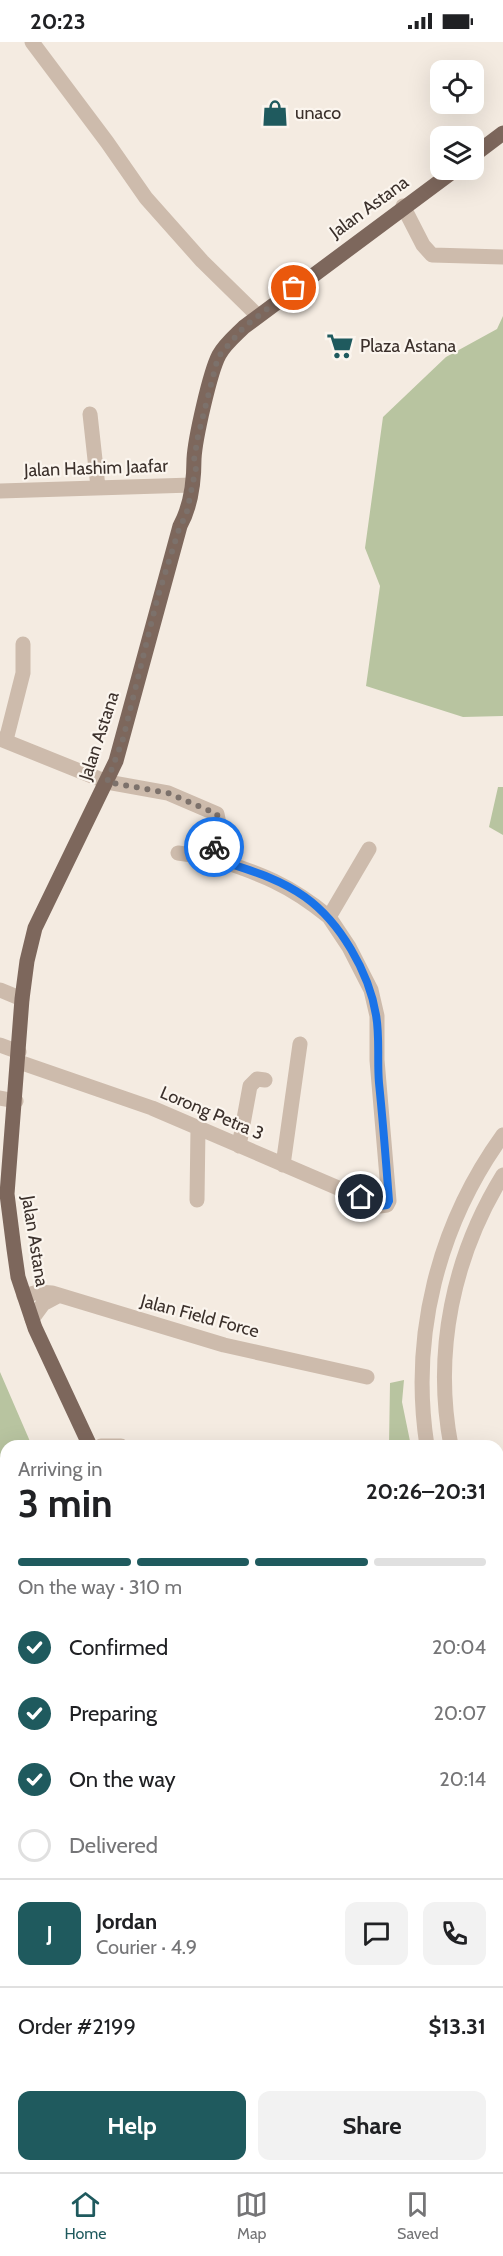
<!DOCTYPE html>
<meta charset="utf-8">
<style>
:root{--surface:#fff;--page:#f2f2f2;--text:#202124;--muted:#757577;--line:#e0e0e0;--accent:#1f5a5e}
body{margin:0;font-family:Cabin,sans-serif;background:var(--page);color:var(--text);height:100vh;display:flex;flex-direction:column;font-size:22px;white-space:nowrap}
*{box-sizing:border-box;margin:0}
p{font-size:20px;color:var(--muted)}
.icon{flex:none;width:33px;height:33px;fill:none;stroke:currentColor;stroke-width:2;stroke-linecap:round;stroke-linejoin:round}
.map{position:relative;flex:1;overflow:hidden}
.side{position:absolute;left:0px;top:1398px;width:504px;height:732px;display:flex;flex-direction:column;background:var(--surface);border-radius:18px 18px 0 0;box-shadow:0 6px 24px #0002}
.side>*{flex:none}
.tools{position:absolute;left:430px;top:18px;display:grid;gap:12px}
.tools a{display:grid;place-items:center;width:54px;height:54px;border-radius:12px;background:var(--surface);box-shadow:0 6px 24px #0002;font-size:30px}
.pin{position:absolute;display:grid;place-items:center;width:51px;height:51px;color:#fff;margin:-26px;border:3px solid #fff;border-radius:50%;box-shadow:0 2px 6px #0007}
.courier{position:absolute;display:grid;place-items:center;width:60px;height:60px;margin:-30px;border:4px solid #1a73e8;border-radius:50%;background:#fff;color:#222;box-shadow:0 2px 8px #0007}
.headline em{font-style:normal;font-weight:700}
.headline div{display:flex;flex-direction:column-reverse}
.headline{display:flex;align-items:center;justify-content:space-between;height:102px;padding:0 18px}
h1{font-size:39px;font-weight:700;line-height:45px}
.bar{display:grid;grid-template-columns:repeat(4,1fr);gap:9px 6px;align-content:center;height:72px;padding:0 18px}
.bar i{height:8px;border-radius:4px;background:var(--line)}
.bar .selected{background:var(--accent)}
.bar p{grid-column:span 4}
.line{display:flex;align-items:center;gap:15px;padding:0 18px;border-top:2px solid var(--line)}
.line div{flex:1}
.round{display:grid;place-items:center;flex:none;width:63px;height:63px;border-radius:12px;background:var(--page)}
ol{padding:0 18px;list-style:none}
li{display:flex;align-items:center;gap:18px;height:66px}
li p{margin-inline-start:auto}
li .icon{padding:6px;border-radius:50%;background:var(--accent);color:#fff;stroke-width:4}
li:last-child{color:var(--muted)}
li i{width:33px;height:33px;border:3px solid var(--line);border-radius:50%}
.button{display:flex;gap:12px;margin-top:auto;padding:12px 18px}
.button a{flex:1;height:69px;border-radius:12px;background:var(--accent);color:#fff;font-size:24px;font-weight:700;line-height:69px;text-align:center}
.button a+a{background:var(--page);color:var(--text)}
.status{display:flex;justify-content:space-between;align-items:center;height:42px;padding:0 30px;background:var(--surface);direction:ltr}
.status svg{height:16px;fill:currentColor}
.tabs{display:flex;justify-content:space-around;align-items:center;height:84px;border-top:2px solid var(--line);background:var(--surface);font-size:16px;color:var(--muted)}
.tabs a{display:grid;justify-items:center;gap:3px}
.tabs .selected{color:var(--accent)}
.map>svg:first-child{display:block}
.green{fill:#b8c4a0}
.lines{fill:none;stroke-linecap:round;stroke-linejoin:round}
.minor{stroke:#cdbbac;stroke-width:15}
.major{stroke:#7d675c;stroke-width:15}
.done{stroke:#7c716b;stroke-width:6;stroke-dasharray:0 10.8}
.route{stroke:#1a73e8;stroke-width:8}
.labels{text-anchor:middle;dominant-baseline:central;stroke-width:4.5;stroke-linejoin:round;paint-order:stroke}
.poi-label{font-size:18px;fill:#3b302b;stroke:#fbf5ee;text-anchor:start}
.street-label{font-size:18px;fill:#3b302b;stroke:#fbf5ee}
</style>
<div class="status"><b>20:23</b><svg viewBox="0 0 49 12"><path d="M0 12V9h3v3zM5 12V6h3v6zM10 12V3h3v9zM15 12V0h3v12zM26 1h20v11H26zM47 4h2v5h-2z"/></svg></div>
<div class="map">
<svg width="503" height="2130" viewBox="0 0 503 2130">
<rect width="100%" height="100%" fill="#f4ebe1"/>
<path class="green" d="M503,274v400l-40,1 -97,-31 14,-100 -15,-38 18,-131 63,-60 51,-28z
M498,745h5v48l-14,-8z
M0,1330l32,74h-26v303l-6,2z
M404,1338l-2,22 9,44h-22l1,-63z
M498,1685h5v360l-5,2z
M503,2079v51h-109l5,-6h99v-43z
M286,2124h81l-10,6h-69z"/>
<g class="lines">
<path class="minor" d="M32,0l75,100 39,56 56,63 56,55
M403,164l20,39 9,10 71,2
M90,372l8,73
M0,449l192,-6
M0,697l107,43 61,11 49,21 2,10 -6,34c48,16 76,26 116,59l40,-68
M6,698l17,-67v-29
M178,811l35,5
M0,948l22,9
M0,1003l19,7
M19,1020l133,46 228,98 7,-1 2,-4 -12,-141v-44l-6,-26 -22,-43 -20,-30
M0,1056l16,3
M239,1104l11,-60 7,-7 8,1
M283,1123l17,-121
M197,1158l1,-72
M24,1254l14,-4 14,1 172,52 143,32
M32,1277l11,-15 15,-8
M101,1404h20
M427,1404c-17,-110 11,-221 76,-311
M451,1404c-18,-94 2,-190 52,-271
M498,1535l5,8
M498,1579l5,7
M498,1650l5,-4
M0,1744l6,-2
M498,2064l5,-1
M376,2130l8,-6"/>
<path class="major" d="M474,113l29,-22
M90,1404l-55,-118 -17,-51 -4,-28 -7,-55 15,-195 5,-38 8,-33 81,-167 64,-235c11,-20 14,-45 14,-67 1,-20 16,-87 25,-104 6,-11 16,-19 25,-28l211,-157
M254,2124l2,6
M212,2130l4,-6"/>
</g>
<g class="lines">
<path class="done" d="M214,805l5,-23 -2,-10 -49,-21 -61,-11 16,-43 35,-143 22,-70 6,-10 10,-48 -2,-8 4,-24 20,-79 26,-30 50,-39"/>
<path class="route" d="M214,805l-1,11c32,11 64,19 92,39 35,25 64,75 71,118 4,22 1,46 3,68 4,39 7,78 10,118l-2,4 -7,1 -19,-9"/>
</g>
<defs>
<symbol id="shop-bare" viewBox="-9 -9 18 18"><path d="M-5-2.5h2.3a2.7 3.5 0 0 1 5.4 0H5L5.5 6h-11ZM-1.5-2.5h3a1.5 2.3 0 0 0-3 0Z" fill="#1f5a5e" stroke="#fbf5ee" stroke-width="2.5" paint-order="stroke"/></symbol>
<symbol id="supermarket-bare" viewBox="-9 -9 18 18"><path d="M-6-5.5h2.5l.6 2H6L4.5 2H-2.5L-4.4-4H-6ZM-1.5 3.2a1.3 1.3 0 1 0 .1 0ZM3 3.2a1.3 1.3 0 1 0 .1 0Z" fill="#1f5a5e" stroke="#fbf5ee" stroke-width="2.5" paint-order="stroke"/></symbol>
</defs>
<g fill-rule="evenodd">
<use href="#shop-bare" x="256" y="52" width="38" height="38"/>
<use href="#supermarket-bare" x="321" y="285" width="38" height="38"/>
</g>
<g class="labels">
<g class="poi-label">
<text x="295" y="71">unaco</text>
<text x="360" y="304">Plaza Astana</text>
</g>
<g class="street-label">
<text transform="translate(369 165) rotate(-36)">Jalan Astana</text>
<text transform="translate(96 426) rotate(-2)">Jalan Hashim Jaafar</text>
<text transform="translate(99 694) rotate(-72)">Jalan Astana</text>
<text transform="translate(212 1071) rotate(23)">Lorong Petra 3</text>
<text transform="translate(35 1199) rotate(81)">Jalan Astana</text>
<text transform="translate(200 1274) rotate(15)">Jalan Field Force</text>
</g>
</g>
</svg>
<div class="tools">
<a><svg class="icon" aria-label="locate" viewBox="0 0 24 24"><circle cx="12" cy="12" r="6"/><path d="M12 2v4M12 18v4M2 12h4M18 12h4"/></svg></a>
<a><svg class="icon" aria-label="layers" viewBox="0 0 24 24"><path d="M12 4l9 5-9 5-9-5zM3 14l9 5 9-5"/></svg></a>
</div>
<div class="pin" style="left:294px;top:246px;background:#ea580c"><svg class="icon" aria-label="bag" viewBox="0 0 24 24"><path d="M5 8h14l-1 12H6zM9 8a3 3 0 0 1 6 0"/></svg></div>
<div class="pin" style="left:361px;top:1155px;background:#1f2937"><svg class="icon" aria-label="home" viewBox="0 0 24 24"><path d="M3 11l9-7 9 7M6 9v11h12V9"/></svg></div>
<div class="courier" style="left:214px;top:805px"><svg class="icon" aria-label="bike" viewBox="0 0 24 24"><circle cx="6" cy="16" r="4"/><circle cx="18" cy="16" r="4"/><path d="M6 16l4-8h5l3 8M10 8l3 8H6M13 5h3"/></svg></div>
<section class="side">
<div class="headline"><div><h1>3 min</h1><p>Arriving in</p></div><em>20:26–20:31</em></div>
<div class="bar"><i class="selected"></i><i class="selected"></i><i class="selected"></i><i></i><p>On the way · 310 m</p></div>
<ol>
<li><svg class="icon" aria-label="check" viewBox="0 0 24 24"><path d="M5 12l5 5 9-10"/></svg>Confirmed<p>20:04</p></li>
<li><svg class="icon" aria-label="check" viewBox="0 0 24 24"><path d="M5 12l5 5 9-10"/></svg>Preparing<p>20:07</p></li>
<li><svg class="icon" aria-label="check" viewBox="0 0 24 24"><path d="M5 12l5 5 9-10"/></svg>On the way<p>20:14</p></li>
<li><i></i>Delivered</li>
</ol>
<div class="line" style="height:108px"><b class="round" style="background:var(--accent);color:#fff">J</b><div><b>Jordan</b><p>Courier · 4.9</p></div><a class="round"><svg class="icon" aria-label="chat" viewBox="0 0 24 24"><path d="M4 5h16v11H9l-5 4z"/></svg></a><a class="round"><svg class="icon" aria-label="phone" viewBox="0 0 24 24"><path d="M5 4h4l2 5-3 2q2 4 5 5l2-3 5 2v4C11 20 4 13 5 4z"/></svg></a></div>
<div class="line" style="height:78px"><div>Order #2199</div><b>$13.31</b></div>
<div class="button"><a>Help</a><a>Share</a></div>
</section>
</div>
<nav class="tabs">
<a class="selected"><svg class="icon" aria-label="home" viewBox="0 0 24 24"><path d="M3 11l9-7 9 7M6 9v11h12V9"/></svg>Home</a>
<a><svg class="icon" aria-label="map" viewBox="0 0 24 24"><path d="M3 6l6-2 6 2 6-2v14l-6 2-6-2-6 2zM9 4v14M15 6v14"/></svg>Map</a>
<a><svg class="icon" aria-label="saved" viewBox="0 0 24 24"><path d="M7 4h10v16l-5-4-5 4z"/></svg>Saved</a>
</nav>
